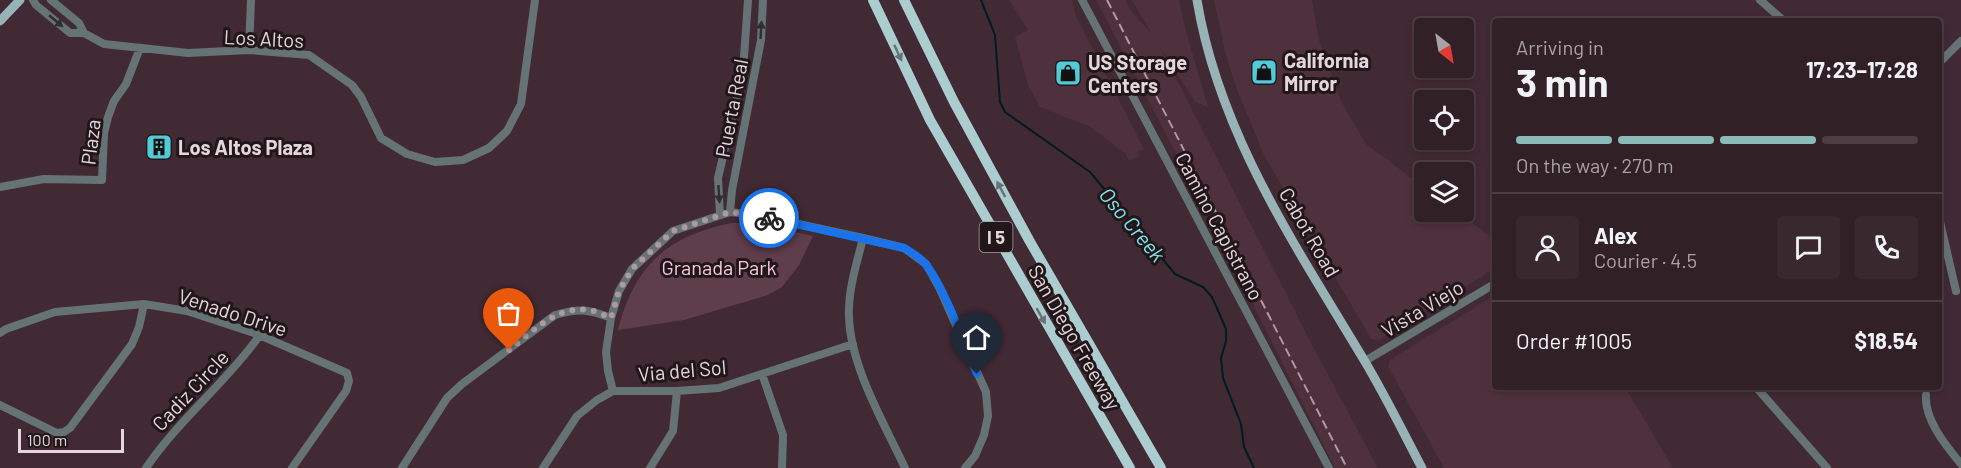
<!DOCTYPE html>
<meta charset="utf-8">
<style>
:root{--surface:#312026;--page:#39282e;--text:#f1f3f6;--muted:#a8a3a7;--line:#4c3e43;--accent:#8bbbb9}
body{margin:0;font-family:Barlow,sans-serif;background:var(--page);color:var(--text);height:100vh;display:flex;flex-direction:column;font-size:22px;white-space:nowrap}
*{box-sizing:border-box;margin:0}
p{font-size:20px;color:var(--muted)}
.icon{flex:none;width:33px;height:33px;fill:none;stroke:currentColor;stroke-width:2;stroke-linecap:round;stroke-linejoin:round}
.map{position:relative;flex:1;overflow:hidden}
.sheet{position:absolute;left:1492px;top:18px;width:450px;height:372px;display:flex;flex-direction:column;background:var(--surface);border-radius:6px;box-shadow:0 3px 9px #0003,0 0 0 2px var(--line)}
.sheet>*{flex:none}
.needle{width:39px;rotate:149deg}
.fabs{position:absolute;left:1414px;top:18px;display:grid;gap:12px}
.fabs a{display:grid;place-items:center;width:60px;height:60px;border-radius:6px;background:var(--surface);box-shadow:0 3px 9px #0003,0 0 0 2px var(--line);font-size:30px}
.scale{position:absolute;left:18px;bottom:15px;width:106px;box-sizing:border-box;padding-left:6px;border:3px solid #e5d6db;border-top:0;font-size:16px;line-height:21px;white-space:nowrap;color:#e5d6db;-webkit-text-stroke:4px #21171a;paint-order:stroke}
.pin{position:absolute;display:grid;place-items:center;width:51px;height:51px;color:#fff;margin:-62px -26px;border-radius:50% 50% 50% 0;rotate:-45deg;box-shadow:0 0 6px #0007}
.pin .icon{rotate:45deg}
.courier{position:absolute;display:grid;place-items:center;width:60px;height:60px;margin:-30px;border:4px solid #1a73e8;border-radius:50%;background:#fff;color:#222;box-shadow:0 2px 8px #0007}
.overview em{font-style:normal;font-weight:700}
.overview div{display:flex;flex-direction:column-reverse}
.overview{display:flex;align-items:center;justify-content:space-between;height:102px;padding:0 24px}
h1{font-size:39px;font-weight:700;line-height:45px}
.bar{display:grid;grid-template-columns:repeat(4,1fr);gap:9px 6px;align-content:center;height:72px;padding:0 24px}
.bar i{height:8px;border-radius:4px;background:var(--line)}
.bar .current{background:var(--accent)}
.bar p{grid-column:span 4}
.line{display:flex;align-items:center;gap:15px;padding:0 24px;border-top:2px solid var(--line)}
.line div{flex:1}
.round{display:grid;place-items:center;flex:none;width:63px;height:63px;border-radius:6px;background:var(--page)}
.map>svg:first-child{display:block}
.built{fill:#4e313d}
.green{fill:#5f3e4b}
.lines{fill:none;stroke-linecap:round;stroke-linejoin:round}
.stream{stroke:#001c1f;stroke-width:2}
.minor{stroke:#667374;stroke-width:8}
.major{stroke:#98b3b6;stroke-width:9}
.highway{stroke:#abcdd0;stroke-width:10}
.rail{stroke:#ad9ba1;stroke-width:2;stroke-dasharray:9 4.5;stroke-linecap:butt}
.oneway{fill:#322e30}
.oneway2{fill:#667275}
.done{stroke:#ac9aa0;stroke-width:6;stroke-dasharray:0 10.8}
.route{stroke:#1a73e8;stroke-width:8}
.labels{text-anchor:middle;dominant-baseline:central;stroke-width:6;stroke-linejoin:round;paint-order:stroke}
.shield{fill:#21171a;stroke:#aa9da1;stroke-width:1.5}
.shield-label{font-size:18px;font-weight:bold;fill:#e5d6db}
.street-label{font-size:20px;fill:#e5d6db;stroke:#21171a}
.poi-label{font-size:20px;font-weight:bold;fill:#e5d6db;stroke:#21171a;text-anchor:start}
.park-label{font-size:20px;fill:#f6c8d9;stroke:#21171a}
.water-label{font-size:21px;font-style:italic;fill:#7fe3ed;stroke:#21171a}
</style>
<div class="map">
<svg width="1961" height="468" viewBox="0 0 1961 468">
<rect width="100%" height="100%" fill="#412a33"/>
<path class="built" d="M1009,0h63l4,16 68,133 -6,3 1,4 -10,5 -4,-8 -36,-27 -49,-19 -12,-22 -13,-48 13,-7z
M1096,0h29l5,10 22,24 -20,-34h47l6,28 23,79 -13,-5 -35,-55 160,313 58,108h-43l-113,-226z
M1214,0h98l7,40 22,61 25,43 59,44v24h32l38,28v28l-116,72 -8,-1 -107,-184 -28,-68 -10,-32z
M1495,295l1,92h129l48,81h-229l-56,-102 2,-6z"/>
<path class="green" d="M732,223h21l60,13 -14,29 -17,22 -14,8 -84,25 -66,10c16,-64 50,-95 114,-107z"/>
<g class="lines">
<path class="stream" d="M981,0l14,35 5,67 5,10 85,60 85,102 28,13 9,10 14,32v12l-5,17 2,20 18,46 3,23 10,21"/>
<path class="minor" d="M33,0l3,5 34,28h14l20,11 84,9 61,-3 60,5 43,30 9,12 20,41 26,16 28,8 28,-2 26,-12 18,-17 14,-27 14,-104
M51,0l28,23 5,10
M1082,0l247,468
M1760,0l24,21
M249,50l2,-50
M1940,62l21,-21
M0,187l44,-8 58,1 2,-47 4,-16 6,-16 12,-17 14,-36
M730,212l2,-22 29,-150 2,-40
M720,215l-2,-37 25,-107 5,-71
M1940,222l16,69
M863,238c-6,25 -15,51 -14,78 1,50 35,107 56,152
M0,333l6,-4 49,-17 89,-8 43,7 70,23 90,39 2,8 -3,10 -54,77
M1365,361l131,-78
M762,374l21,61 -1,33
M1756,387l71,81
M613,391l-5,-20 -2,-19 5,-34 8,-27 13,-22 41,-38 57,-19 27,3 106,23 41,10 22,16 13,23 47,105 2,24 -4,19 -9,21 -10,12
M1926,395c-2,24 20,51 35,69
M0,405l57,28 7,-1 6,-4 62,-84 7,-17 5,-23
M146,468c34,-50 80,-85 114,-133
M402,468l45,-70 15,-14 93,-69c24,-7 33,-6 56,3
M543,468l34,-52 20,-16 16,-9h64l42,-3 134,-44
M650,468l23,-37 4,-40"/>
<path class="major" d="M1197,0c22,134 99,246 167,360 21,35 39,72 58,108
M0,21l20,-21"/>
<path class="highway" d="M873,0l57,120 200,348
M904,0l50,102 75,138 132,228"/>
<path class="rail" d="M1107,0l240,468"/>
</g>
<defs><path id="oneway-solid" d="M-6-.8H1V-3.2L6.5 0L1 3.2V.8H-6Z" transform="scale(1.5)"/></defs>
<g class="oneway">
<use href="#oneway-solid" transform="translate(56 21) rotate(40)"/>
<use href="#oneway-solid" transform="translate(761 30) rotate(-87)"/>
<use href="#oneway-solid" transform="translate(719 194) rotate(86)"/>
</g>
<g class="oneway2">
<use href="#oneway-solid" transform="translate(898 53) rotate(65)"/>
<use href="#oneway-solid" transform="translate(1001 189) rotate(-118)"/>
<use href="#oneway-solid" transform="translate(1041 316) rotate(60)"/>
</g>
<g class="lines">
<path class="done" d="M509,350c23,-18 48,-45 80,-40 7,1 15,5 22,8l8,-27 13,-22 41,-38 57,-19 39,6"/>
<path class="route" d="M769,218l135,30c8,5 18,10 23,18 20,27 36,76 50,108"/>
</g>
<defs>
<symbol id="shop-square" viewBox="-11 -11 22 22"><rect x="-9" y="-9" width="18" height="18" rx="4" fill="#52cbd7" stroke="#21171a"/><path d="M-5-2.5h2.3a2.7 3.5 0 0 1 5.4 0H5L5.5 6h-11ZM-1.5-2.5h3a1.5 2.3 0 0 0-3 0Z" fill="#111"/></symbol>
<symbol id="building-square" viewBox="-11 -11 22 22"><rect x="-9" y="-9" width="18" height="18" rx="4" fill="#52cbd7" stroke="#21171a"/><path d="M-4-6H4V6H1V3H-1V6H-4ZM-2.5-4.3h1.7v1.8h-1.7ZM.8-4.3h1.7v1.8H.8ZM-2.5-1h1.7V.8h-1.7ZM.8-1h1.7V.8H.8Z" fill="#111"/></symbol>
</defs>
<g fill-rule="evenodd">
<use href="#shop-square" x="1249" y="57" width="30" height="30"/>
<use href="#shop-square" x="1053" y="58" width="30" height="30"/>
<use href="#building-square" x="144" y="132" width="30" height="30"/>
</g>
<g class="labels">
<rect class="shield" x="979.5" y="222" width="33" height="30" rx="4.5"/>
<g class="shield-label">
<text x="996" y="237">I 5</text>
</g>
<g class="street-label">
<text transform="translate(264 38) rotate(3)">Los Altos</text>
<text transform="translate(731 108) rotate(-79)">Puerta Real</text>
<text transform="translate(90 142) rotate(-83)">Plaza</text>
<text transform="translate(1220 226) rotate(62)">Camino Capistrano</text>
<text transform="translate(1310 232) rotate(60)">Cabot Road</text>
<text transform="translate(1422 308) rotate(-31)">Vista Viejo</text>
<text transform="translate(233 312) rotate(18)">Venado Drive</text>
<text transform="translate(1075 337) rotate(60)">San Diego Freeway</text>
<text transform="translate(682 370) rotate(-5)">Via del Sol</text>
<text transform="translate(190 390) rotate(-47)">Cadiz Circle</text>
</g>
<g class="poi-label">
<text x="1284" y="60">California<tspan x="1284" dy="23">Mirror</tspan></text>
<text x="1088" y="62">US Storage<tspan x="1088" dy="23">Centers</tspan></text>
<text x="178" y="147">Los Altos Plaza</text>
</g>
<g class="park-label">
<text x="719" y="267">Granada Park</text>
</g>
<g class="water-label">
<text transform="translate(1133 224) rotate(50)">Oso Creek</text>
</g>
</g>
</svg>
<div class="fabs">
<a><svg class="needle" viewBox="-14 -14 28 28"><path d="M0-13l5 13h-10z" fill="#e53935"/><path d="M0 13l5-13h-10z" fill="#a8a3a7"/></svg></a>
<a><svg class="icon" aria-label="locate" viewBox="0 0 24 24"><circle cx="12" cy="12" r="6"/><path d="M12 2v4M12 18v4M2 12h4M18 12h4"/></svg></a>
<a><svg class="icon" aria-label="layers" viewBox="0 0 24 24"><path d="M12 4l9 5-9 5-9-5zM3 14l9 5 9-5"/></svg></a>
</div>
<div class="scale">100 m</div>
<div class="pin" style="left:509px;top:350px;background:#ea580c"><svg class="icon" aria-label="bag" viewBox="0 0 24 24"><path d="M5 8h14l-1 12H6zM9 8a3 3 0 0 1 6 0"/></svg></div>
<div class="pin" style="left:977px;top:374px;background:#1f2937"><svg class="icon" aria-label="home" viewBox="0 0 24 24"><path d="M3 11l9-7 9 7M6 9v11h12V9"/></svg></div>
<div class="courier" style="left:769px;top:218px"><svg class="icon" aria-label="bike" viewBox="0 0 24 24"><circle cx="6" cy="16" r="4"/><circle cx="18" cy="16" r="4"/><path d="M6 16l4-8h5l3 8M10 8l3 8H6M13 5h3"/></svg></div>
<section class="sheet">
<div class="overview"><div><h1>3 min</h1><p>Arriving in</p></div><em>17:23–17:28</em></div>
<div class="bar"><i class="current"></i><i class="current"></i><i class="current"></i><i></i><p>On the way · 270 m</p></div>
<div class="line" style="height:108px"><a class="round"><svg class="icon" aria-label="person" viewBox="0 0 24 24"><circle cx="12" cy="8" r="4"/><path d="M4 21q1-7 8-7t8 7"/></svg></a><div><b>Alex</b><p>Courier · 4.5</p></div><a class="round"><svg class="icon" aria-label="chat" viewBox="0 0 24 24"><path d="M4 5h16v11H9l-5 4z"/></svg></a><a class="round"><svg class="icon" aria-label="phone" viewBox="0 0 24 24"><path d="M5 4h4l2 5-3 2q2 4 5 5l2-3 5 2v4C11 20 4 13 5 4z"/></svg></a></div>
<div class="line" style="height:78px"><div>Order #1005</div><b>$18.54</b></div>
</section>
</div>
